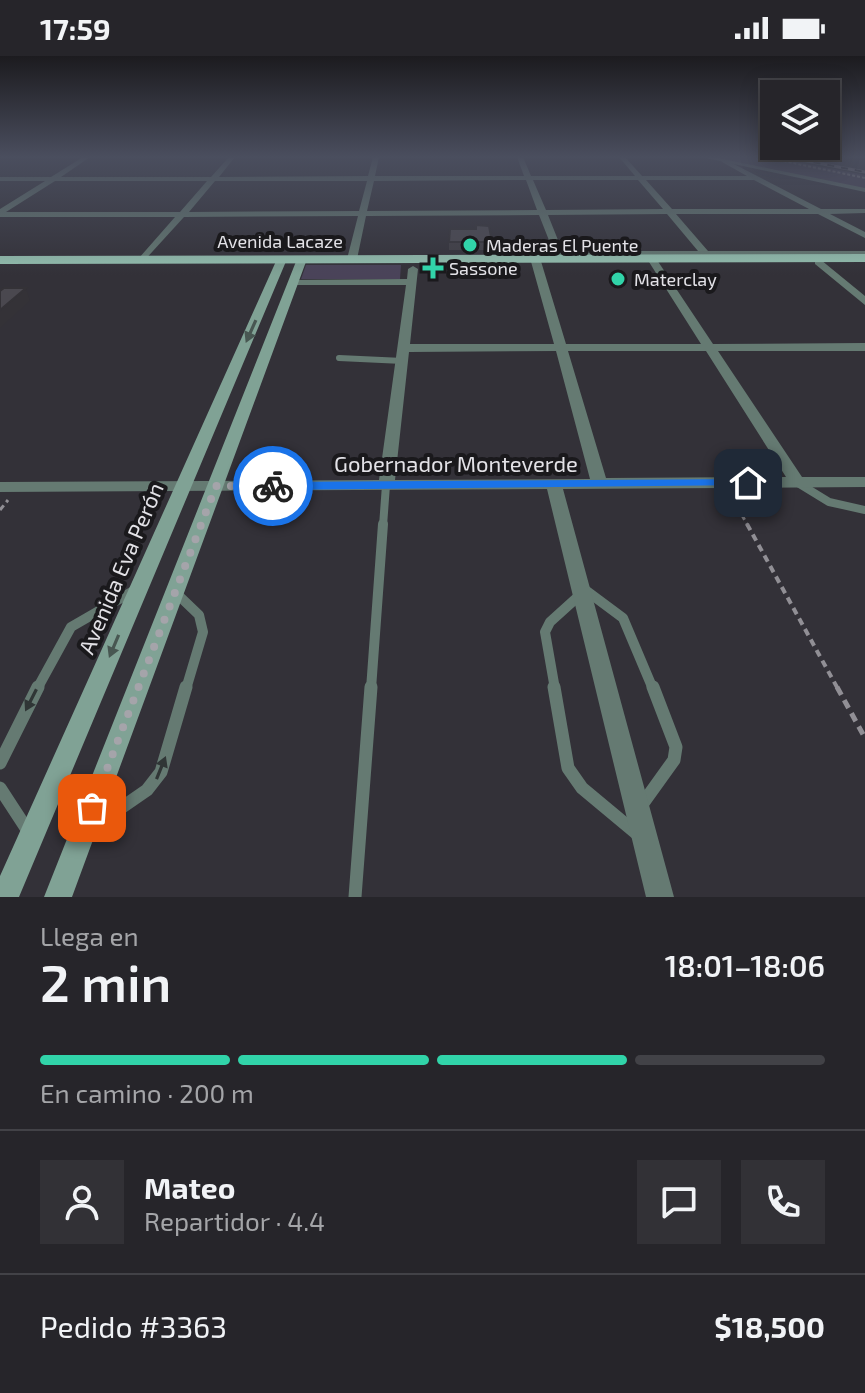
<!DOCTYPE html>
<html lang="es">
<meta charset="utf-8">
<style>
:root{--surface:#26252a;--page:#323136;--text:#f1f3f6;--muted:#a4a5a8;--line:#424247;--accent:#31d4a9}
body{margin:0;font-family:"Exo 2",sans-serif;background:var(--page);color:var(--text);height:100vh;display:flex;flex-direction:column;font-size:30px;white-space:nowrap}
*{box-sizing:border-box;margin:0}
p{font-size:26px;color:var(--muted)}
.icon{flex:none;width:44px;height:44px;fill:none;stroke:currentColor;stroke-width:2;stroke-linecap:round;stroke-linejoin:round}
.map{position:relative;height:841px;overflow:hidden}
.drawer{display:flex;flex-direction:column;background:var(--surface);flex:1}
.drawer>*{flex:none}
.tools{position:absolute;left:760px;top:24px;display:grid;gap:16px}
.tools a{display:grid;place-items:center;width:80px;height:80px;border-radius:0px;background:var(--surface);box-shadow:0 4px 20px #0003,0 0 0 2px var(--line);font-size:40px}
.pin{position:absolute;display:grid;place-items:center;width:68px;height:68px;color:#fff;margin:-34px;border-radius:16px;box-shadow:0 4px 12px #0006}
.courier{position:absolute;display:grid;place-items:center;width:80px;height:80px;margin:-40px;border:6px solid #1a73e8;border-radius:50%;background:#fff;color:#222;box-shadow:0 2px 10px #0007}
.head em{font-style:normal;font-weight:600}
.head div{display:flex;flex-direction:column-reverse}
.head{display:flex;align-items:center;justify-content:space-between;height:136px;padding:0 40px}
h1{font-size:52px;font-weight:600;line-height:60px}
.bar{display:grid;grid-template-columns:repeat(4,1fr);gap:12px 8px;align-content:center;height:96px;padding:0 40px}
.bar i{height:10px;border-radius:6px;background:var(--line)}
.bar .current{background:var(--accent)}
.bar p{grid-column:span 4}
.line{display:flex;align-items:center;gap:20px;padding:0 40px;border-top:2px solid var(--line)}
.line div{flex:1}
.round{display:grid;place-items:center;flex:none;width:84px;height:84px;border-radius:0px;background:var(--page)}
.status{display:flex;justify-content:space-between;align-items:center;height:56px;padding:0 40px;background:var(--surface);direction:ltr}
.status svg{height:22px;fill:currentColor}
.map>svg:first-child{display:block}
.green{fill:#4a4359}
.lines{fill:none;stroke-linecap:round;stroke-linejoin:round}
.path-far3{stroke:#918f95;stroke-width:2;stroke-dasharray:3 2;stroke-linecap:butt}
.path-far2{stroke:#918f95;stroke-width:3;stroke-dasharray:6 4;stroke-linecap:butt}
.path-far1{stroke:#918f95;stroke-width:4;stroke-dasharray:7 5;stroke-linecap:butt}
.path{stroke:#918f95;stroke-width:5;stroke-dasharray:9 6;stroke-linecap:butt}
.service-far3{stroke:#657a72;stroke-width:6}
.service-far2{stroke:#657a72;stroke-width:8}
.service-far1{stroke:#657a72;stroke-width:10}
.service{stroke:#657a72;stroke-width:13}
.minor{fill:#657a72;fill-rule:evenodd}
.tertiary{fill:#657a72;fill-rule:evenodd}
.secondary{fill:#80a295;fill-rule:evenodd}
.primary{fill:#95c1b0;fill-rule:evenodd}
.rail-casing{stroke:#89878d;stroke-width:3}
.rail{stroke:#1a191c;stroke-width:2;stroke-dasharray:7;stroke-linecap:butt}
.wall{fill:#403e44}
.shaded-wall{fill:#343237}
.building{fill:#4a484f;stroke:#343237;stroke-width:2}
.oneway{fill:#485752}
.oneway2{fill:#303636}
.route{fill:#1a73e8}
.done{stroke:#a5a4aa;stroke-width:8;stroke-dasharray:0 14.4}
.poi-dot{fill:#31d4a9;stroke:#1a191c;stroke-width:3}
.labels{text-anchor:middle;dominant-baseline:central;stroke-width:8;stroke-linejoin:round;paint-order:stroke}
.far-street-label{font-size:18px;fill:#e3e2e7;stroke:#1a191c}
.far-poi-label{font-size:18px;fill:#e3e2e7;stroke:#1a191c;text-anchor:start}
.street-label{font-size:22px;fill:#e3e2e7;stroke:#1a191c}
</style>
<div class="status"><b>17:59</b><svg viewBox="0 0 49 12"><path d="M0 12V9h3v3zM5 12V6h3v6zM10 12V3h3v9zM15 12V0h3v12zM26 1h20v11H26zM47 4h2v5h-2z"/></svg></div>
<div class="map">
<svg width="865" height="841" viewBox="0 0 865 841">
<rect width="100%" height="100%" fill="#333138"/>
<path class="green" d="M710,101h61l94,18v14z
M306,209h95l-1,14h-99z"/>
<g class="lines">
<path class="path-far3" d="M764,101l101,21"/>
<path class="path-far2" d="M732,441l16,29
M0,454l8,-10"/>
<path class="path-far1" d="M747,468l91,165"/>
<path class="path" d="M837,631l28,51"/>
<path class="service-far3" d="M339,302l64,3"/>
<path class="service-far2" d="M798,427l31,19 36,8
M383,470l3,-41"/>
<path class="service-far1" d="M584,533l39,29 30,71
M175,536l24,23 4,17 -17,57
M37,633l34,-62 64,-37
M371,633l12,-165
M555,633l-10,-57 5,-10 31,-28"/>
<path class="service" d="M554,631l14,81 14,20 54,45
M0,707l38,-76
M0,732l28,43
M641,750l33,-46 2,-13 -23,-60
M92,772l55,-38 14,-18 25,-85
M355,841l16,-210"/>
<path class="minor" d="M83,101h7l-29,20h150l18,-20h6l-16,20 149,-1 5,-19h6l-4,19h149l-7,-19h6l8,19h104l-16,-19h6l17,19h105l-25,-14 2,-3 97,50h44v4l-35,1 35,18v6l-47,-24h-142l32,37h157v6h-258l-46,4 -5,-3 -17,-43 -173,1 -9,43 -5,3 -5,-3 11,-43 -174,1 -42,46 -5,-3 2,-2 36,-41h-175v-8l45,-28h-45v-4h51zM526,124l11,30 -170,1 7,-30zM533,124h105l25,29 -117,1zM646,124h108l55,29h-137zM55,125h152l-27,31h-174zM215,125h152l-8,30 -170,1zM667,158l31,37h-91l-43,4 -16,-40z
M535,199l5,3 26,86h135l-52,-82 5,-3 3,1 56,84 152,-1v8h-147l84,126h63v10l-302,2 111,408h-28l-99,-408 -547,3v-10l379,-2 27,-195h-112l-5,-3 1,-2 117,-1 1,-10 5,-3 5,3 -8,75h144l-24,-86zM556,295l34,128 -195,1 14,-128zM568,295h138l80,126 -180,1z
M815,204h6l44,36v9l-50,-41z"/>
<path class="tertiary" d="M701,101h12l152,31v4z"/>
<path class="secondary" d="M282,200l5,3 -268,638h-19v-21l277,-617z
M302,200l5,3 -235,638h-28l253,-638z"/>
<path class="primary" d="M865,198v8l-865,2v-8z"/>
<defs>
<path id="rail" d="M786,101l79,15"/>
</defs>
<use href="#rail" class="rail-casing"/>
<use href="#rail" class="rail"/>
</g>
<path class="wall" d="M476,173l16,13 -1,8h-42v-8z"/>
<path class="shaded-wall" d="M26,232l4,13 -30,27v-18z"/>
<path class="building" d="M476,169l13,1 3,16h-43l1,-13h26z
M4,232h22l-26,22v-19z"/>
<defs><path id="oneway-solid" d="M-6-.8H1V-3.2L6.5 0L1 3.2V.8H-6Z" transform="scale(2)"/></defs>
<g class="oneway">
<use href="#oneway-solid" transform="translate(251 275) rotate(114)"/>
<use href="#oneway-solid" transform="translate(114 590) rotate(113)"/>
</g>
<g class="oneway2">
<use href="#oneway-solid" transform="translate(31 644) rotate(117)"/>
<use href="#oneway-solid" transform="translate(161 712) rotate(-68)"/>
</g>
<linearGradient id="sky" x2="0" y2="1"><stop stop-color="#1c1b1f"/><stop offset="0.46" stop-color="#4a4e5e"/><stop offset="1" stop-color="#4a4e5e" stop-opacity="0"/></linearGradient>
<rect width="865" height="219" fill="url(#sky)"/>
<path class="route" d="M748,423l7,4 -2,2 -480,5 -7,-4 7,-4z"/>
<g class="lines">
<path class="done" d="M92,752l124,-322h57"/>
</g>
<g class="poi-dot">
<circle cx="470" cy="189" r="8"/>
<path d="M429 200h8v8h8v8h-8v8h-8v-8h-8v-8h8z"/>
<circle cx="618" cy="223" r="8"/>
</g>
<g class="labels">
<g class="far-street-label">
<text x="280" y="185">Avenida Lacaze</text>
</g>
<g class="far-poi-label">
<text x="486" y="189">Maderas El Puente</text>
<text x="449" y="212">Sassone</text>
<text x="634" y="223">Materclay</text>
</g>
<g class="street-label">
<text x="456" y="407">Gobernador Monteverde</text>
<text transform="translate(120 512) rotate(-67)">Avenida Eva Perón</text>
</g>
</g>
</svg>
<div class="tools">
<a><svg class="icon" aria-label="layers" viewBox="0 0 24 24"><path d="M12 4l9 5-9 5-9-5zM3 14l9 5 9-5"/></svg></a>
</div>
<div class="pin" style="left:92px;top:752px;background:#ea580c"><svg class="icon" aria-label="bag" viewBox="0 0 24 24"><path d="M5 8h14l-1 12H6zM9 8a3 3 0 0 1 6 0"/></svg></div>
<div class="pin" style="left:748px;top:427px;background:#1f2937"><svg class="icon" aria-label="home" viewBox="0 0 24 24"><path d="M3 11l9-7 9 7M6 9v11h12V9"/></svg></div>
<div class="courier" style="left:273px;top:430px"><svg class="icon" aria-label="bike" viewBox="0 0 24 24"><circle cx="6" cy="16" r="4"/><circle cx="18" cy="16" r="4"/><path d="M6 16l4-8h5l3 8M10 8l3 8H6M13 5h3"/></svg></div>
</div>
<section class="drawer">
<div class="head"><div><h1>2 min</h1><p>Llega en</p></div><em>18:01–18:06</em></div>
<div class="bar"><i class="current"></i><i class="current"></i><i class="current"></i><i></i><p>En camino · 200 m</p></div>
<div class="line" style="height:144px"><a class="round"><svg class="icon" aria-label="person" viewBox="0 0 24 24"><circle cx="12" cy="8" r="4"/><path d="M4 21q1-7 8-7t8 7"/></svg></a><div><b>Mateo</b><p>Repartidor · 4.4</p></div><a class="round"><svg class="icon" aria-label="chat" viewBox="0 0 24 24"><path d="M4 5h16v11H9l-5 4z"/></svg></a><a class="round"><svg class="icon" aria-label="phone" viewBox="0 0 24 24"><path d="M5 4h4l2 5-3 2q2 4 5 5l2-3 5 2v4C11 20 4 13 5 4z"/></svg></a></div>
<div class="line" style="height:104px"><div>Pedido #3363</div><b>$18,500</b></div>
</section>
